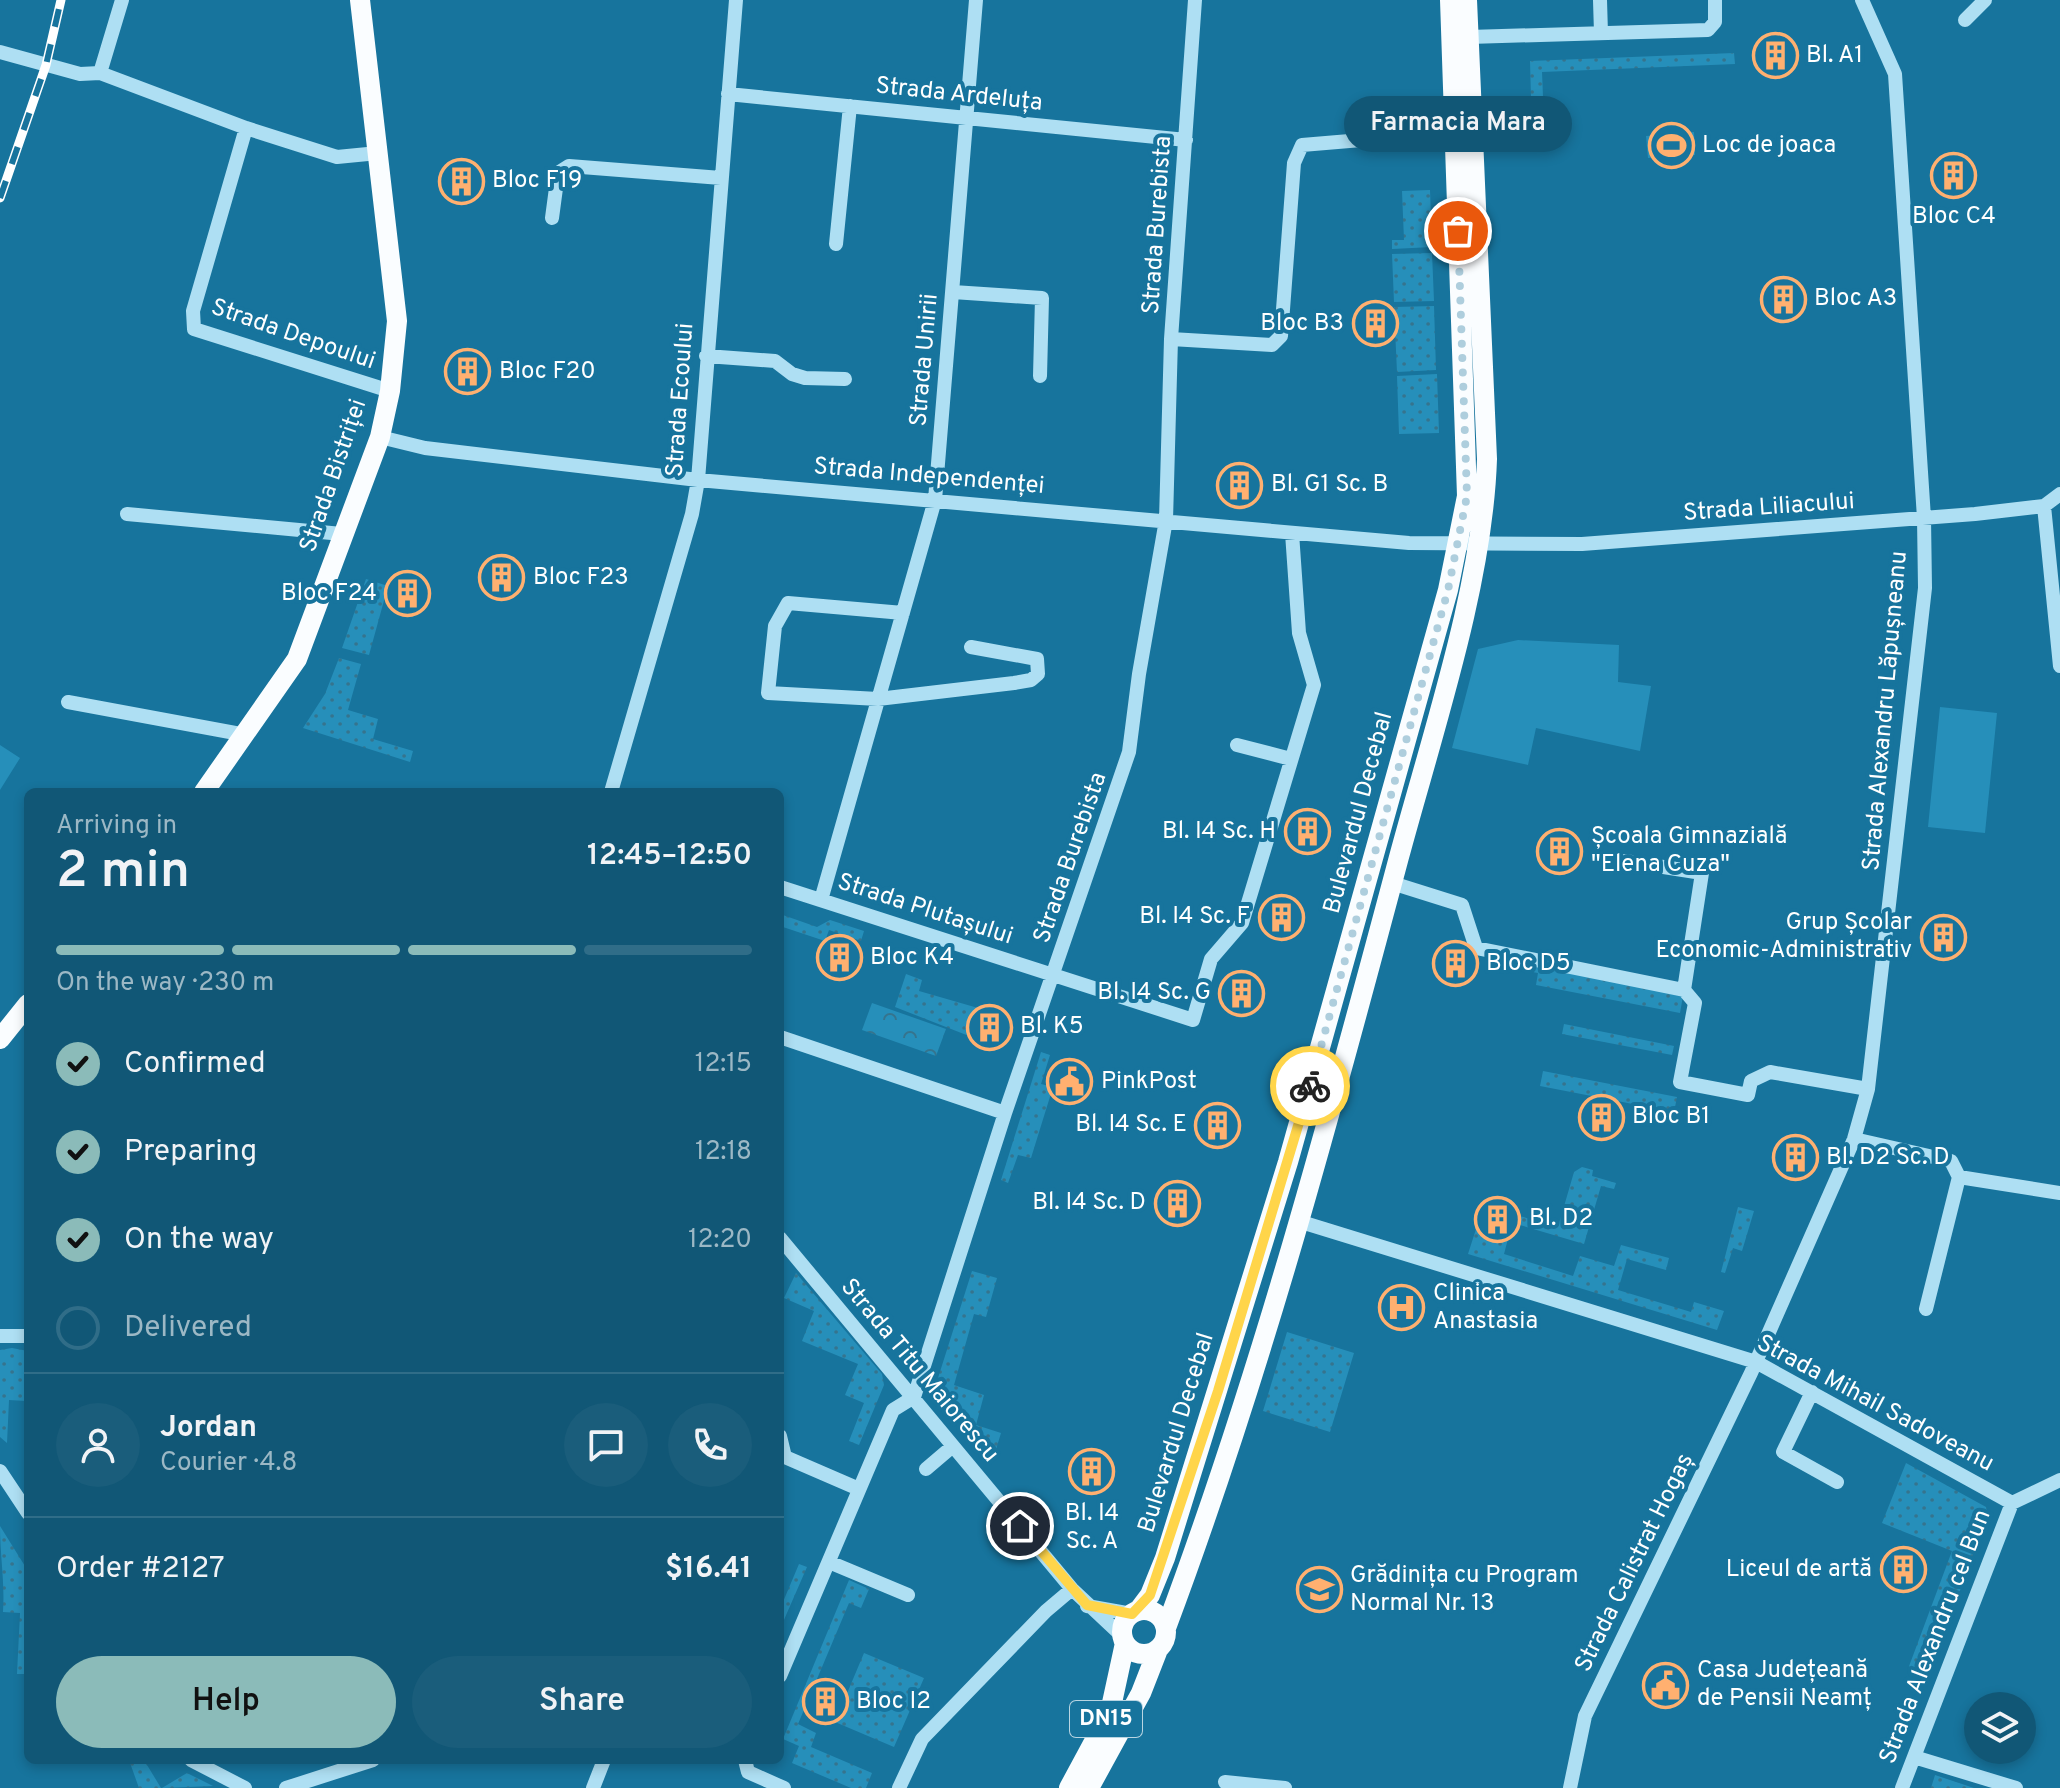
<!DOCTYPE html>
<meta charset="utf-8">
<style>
:root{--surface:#115776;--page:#1a5d7b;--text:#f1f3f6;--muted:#9cb8c5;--line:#306d88;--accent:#8bbbb9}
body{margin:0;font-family:Overpass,sans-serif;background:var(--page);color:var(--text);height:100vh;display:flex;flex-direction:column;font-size:30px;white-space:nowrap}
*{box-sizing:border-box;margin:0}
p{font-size:26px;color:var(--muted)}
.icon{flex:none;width:44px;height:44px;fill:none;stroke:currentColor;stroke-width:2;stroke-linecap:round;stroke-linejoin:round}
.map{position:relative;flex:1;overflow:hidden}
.details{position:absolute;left:24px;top:788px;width:760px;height:976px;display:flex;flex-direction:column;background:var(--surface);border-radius:12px;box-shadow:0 4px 12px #0003}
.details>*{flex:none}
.buttons{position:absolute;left:1964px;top:1692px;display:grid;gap:16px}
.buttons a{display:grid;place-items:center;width:72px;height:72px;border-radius:50%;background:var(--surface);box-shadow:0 4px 12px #0003;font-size:40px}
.pin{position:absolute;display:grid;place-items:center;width:68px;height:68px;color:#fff;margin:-34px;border:4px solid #fff;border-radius:50%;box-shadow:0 2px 8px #0007}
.courier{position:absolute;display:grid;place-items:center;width:80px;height:80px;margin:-40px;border:6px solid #ffd54a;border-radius:50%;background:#fff;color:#222;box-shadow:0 2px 10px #0007}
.bubble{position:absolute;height:56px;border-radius:28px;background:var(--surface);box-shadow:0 4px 12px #0003;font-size:26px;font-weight:600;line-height:56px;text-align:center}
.summary em{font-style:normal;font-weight:600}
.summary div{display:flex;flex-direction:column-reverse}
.summary{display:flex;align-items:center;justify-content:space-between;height:136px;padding:0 32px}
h1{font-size:52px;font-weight:600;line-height:60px}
.bar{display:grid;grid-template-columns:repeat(4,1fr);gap:12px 8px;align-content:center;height:96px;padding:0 32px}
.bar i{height:10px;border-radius:6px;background:var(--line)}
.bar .current{background:var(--accent)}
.bar p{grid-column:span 4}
.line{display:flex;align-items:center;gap:20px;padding:0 32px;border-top:2px solid var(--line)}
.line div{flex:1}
.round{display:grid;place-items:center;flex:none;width:84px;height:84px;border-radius:42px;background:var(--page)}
ol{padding:0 32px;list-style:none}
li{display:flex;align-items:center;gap:24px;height:88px}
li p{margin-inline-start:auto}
li .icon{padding:8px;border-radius:50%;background:var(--accent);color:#111;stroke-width:4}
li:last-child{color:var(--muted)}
li i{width:44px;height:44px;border:4px solid var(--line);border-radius:50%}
.action{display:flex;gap:16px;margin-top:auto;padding:16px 32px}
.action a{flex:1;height:92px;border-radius:48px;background:var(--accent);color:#111;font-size:32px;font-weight:600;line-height:92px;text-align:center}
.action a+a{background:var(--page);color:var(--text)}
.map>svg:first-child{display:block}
.grass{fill:url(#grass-dots)}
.park{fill:url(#park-crowns)}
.garden{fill:#268fba}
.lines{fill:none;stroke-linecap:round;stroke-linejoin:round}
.minor{stroke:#aedff3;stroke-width:14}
.major{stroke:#fafdff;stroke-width:20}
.rail-casing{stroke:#fff;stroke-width:9}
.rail{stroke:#17749d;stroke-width:6;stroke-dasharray:18;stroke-linecap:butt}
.done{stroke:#aecedd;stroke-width:8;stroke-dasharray:0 14.4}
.route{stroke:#ffd54a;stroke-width:10}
.labels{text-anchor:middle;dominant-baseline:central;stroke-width:8;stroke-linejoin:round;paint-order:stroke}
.shield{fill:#17749d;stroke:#b9d5e2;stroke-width:2}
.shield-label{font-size:22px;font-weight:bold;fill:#fff}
.poi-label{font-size:24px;fill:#fff;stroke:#17749d;text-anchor:start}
.street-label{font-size:24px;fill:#fff;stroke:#17749d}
</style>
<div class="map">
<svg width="2060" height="1788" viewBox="0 0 2060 1788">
<defs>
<pattern id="grass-dots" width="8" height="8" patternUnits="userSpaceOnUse" patternTransform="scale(2)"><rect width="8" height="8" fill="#268fba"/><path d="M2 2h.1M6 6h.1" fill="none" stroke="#35748e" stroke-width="1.8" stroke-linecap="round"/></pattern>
<pattern id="park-crowns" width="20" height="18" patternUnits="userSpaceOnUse" patternTransform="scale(2)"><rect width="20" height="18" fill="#268fba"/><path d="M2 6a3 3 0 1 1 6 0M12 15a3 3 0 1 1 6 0" fill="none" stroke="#35748e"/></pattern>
</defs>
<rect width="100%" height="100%" fill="#17749d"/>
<path class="grass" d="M1734,53l1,11 -193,8 1,25 -12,1 -1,-37z
M1430,190l2,57 -40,2v-9h12l-2,-49z
M1432,253l2,48 -40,1 -2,-48z
M1434,306l2,64 -39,2 -3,-65z
M1437,374l2,59 -40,1 -2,-58z
M366,579l22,7 -19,69 -27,-7z
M339,658l22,6 -13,46 30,9 -5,20 40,12 -3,11 -107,-34 22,-34z
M780,914l37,13 13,-7 34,11 -3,10 -32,-11 -4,11 -45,-15z
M1508,954l176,36 -4,23 -144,-28 2,-12 -33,-6z
M906,974l16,6 -3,11 59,17 -9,28 -74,-29z
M1564,1024l110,22 -2,9 -110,-21z
M1041,1052l9,3 -9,29 12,3 -22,71 -13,-3 -10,28 -7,-3z
M1543,1071l134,26 -3,15 -134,-26z
M1582,1167l11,3 -1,6 24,7 -2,6 -13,-3 -17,58 -71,-21 3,-8 42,12 16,-55z
M1738,1207l16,4 -12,40 -9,-3 -8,25 -4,-1z
M1477,1226l32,9 -5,19 69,22 7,-20 34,10 7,-21 48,13 -3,12 -39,-11 -9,31 73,22 3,-10 30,9 -7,19 -249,-76z
M972,1271l25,7 -11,39 -12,-3 -20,71 30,10 -8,30 25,8 -8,26 -53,-67 -2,-14z
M796,1273l86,101 2,11 -25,60 -10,-4 15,-38 -19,-8 13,-31 -56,-23 12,-30 -30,-13z
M1287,1332l67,21 -24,79 -67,-21z
M12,1348l16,3 -2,50 -17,-1 -2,43 -7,-6v-87z
M1906,1463l80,44 2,6 -59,163 -21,-7 44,-118 -70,-28z
M0,1526l28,45v103h-11l3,-61 -17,-1c2,-30 -3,-56 -3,-86z
M799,1564l8,3 -27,62v-20z
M849,1580l20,9 -8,19 -12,-5 -51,121 18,9 -5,14 61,26 -6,15h-15l-59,-25 7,-17 -16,-7z
M864,1653l60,25 -30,69 -59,-25z
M129,1760h15l17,28h-22z
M187,1773l26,13 -51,2z
M1935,1775l39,13h-43z"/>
<path class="park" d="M872,1003l74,26 -10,27 -74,-26z"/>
<path class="garden" d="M1694,132l1,23 -47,3 -2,-22z
M1518,640l101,5 -1,37 33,4 -11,65 -104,-23 -8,37 -76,-17 26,-99z
M1940,707l57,6 -12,120 -57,-6z
M0,745l20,13 -20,32z"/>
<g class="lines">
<path class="minor" d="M1600,0l1,33
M1965,20l20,-20
M1469,37l239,-7 7,-8v-22
M0,52l80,22 20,-1 146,55 91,29 41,-4
M100,73l22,-73
M728,94l458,46
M246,128l-53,183 1,18 196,62
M552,218l6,-45 11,-7 152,12
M836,244l14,-138
M953,292l89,6 -2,78
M1171,339l101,6 9,-9 13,-173 8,-18 95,-8
M706,356l69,5 17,13 13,4 40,1
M380,437l45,11 273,32 711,63 173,1 393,-30 69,-8 16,-12
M2044,506l16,160
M127,514l215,20
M903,613l-115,-10 -13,23 -7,67 110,6 136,-16 17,-3 7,-6 -1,-15 -66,-12
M68,702l178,33
M1237,745l54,14
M611,792l81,-278 6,-34 38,-480
M1625,861l77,12 -18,117
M1392,883l70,22 14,43 208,42 11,13 -15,79 68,13 3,-14 19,-9 98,17
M780,887l413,133 18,-61 31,-36 72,-238 -15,-52 -7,-100
M821,900l114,-400 41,-500
M780,1037l225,76
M1854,1139l97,22 8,16 -33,132
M1959,1177l101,16
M1298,1221l458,141 256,141 48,-23
M780,1238l292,351 50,47
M0,1336h28
M1812,1392l-29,60 54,30
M780,1436l5,21 74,32
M926,1469l27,-23
M0,1471l28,42
M829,1562l79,33
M1087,1606l45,8
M780,1676l113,-266 21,-13 91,-284 124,-361 10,-78 27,-154 5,-181 24,-339
M1914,1757l102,31
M191,1760l54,28
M745,1760l3,12 36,16
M1225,1782l60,6
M286,1788l87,-28
M593,1788l11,-28
M899,1788l23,-49 124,-128 26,-22
M1570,1788l15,-72 166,-343 103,-234 14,-50 57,-501 -1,-70 -29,-444 -33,-74
M1902,1788l110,-285"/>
<path class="major" d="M204,792l93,-133 83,-222 10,-46 7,-70 -37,-321
M0,1039l28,-35
M1122 1632a22 22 0 1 1 44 0a22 22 0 1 1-44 0Z
M1138,1611l12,-16 15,-37 123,-396 160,-572 19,-94 -17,-496
M1166,1628c94,-251 164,-512 233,-771 33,-123 84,-272 88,-398l-20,-459
M1069,1788l41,-76 15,-69
M1089,1788l52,-95 16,-41"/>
<defs>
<path id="rail" d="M0,198l46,-133 15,-65"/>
</defs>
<use href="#rail" class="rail-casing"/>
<use href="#rail" class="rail"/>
</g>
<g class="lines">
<path class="done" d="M1310,1086l138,-496 19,-94 -9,-265"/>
<path class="route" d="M1020,1526l67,79 45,9 18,-19 68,-204 92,-305"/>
</g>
<defs>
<symbol id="building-ring" viewBox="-11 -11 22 22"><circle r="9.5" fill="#17749d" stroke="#ffb070" stroke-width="1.5"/><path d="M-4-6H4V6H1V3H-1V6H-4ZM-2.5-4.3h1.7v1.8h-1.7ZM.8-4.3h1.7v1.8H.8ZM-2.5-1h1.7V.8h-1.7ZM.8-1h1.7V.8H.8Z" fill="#ffb070"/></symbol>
<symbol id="stadium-ring" viewBox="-11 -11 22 22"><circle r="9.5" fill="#17749d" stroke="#ffb070" stroke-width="1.5"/><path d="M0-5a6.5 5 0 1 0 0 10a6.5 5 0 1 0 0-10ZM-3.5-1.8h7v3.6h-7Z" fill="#ffb070"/></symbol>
<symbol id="civic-ring" viewBox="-11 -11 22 22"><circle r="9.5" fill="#17749d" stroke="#ffb070" stroke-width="1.5"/><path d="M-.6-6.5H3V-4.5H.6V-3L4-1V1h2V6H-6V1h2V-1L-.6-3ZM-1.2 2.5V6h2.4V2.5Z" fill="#ffb070"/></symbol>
<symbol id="hospital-ring" viewBox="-11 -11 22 22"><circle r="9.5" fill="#17749d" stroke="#ffb070" stroke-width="1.5"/><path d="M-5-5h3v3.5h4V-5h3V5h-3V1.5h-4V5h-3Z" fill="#ffb070"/></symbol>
<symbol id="school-ring" viewBox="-11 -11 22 22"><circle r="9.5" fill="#17749d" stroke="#ffb070" stroke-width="1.5"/><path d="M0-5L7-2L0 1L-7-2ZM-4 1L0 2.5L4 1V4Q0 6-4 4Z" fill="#ffb070"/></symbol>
</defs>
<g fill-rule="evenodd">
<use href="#building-ring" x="1750" y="30" width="51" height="51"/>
<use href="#stadium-ring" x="1646" y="120" width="51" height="51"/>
<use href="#building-ring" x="1928" y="150" width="51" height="51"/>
<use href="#building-ring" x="436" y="156" width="51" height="51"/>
<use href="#building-ring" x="1758" y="274" width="51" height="51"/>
<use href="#building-ring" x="1350" y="298" width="51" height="51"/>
<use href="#building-ring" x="442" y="346" width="51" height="51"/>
<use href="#building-ring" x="1214" y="460" width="51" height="51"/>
<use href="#building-ring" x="476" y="552" width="51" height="51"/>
<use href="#building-ring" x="382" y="568" width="51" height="51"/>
<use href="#building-ring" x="1282" y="806" width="51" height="51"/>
<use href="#building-ring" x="1534" y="826" width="51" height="51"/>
<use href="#building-ring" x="1256" y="892" width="51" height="51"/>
<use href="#building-ring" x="1918" y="912" width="51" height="51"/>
<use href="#building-ring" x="814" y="932" width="51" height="51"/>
<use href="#building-ring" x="1430" y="938" width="51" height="51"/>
<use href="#building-ring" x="1216" y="968" width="51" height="51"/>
<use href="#building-ring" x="964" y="1002" width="51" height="51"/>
<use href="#civic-ring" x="1044" y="1056" width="51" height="51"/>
<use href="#building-ring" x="1576" y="1092" width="51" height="51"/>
<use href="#building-ring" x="1192" y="1100" width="51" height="51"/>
<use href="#building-ring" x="1770" y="1132" width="51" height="51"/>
<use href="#building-ring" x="1152" y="1178" width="51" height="51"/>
<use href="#building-ring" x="1472" y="1194" width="51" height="51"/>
<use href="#hospital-ring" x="1376" y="1282" width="51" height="51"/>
<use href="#building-ring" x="1066" y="1446" width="51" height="51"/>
<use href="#building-ring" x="1878" y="1544" width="51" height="51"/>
<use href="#school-ring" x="1294" y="1564" width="51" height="51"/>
<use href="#civic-ring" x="1640" y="1660" width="51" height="51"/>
<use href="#building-ring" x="800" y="1676" width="51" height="51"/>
</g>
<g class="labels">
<rect class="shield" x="1070" y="1701" width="72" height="36" rx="6"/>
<g class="shield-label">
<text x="1106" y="1719">DN15</text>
</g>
<g class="poi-label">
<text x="1806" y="56">Bl. A1</text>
<text x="1702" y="146">Loc de joaca</text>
<text x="492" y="181">Bloc F19</text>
<text x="1954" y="217" text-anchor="middle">Bloc C4</text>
<text x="1814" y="299">Bloc A3</text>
<text x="1344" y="324" text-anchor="end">Bloc B3</text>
<text x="499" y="372">Bloc F20</text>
<text x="1271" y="485">Bl. G1 Sc. B</text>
<text x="533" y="578">Bloc F23</text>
<text x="377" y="594" text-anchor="end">Bloc F24</text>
<text x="1276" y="832" text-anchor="end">Bl. I4 Sc. H</text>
<text x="1591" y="837">Școala Gimnazială<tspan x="1591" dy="28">"Elena Cuza"</tspan></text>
<text x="1250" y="917" text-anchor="end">Bl. I4 Sc. F</text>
<text x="1912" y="923" text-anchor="end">Grup Școlar<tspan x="1912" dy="28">Economic-Administrativ</tspan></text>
<text x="870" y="958">Bloc K4</text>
<text x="1486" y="964">Bloc D5</text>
<text x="1211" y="993" text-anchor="end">Bl. I4 Sc. G</text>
<text x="1020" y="1027">Bl. K5</text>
<text x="1101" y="1082">PinkPost</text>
<text x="1632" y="1117">Bloc B1</text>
<text x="1187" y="1125" text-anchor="end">Bl. I4 Sc. E</text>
<text x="1826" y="1158">Bl. D2 Sc. D</text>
<text x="1146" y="1203" text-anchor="end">Bl. I4 Sc. D</text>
<text x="1529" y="1219">Bl. D2</text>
<text x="1433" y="1294">Clinica<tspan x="1433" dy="28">Anastasia</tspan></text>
<text x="1092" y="1514" text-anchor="middle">Bl. I4<tspan x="1092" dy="28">Sc. A</tspan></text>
<text x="1872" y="1570" text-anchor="end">Liceul de artă</text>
<text x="1350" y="1576">Grădinița cu Program<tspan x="1350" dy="28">Normal Nr. 13</tspan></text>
<text x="1697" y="1671">Casa Județeană<tspan x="1697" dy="28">de Pensii Neamț</tspan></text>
<text x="856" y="1702">Bloc I2</text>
</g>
<g class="street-label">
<text transform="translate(959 95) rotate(6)">Strada Ardeluța</text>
<text transform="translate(1158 225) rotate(-86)">Strada Burebista</text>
<text transform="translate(293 335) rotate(19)">Strada Depoului</text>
<text transform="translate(925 360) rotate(-85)">Strada Unirii</text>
<text transform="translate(681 400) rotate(-86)">Strada Ecoului</text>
<text transform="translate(334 476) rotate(-71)">Strada Bistriței</text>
<text transform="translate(929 477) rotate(5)">Strada Independenței</text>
<text transform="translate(1769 508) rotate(-4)">Strada Liliacului</text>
<text transform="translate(1886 711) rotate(-85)">Strada Alexandru Lăpușneanu</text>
<text transform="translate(1359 813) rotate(-75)">Bulevardul Decebal</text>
<text transform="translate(1071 858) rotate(-71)">Strada Burebista</text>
<text transform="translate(925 910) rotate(18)">Strada Plutașului</text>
<text transform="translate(919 1371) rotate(50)">Strada Titu Maiorescu</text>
<text transform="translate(1875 1404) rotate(28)">Strada Mihail Sadoveanu</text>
<text transform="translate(1177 1433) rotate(-73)">Bulevardul Decebal</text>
<text transform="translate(1635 1563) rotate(-64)">Strada Calistrat Hogaș</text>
<text transform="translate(1936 1637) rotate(-69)">Strada Alexandru cel Bun</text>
</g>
</g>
</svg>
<div class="buttons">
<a><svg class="icon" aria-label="layers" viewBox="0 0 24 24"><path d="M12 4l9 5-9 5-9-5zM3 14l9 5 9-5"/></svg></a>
</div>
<div class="pin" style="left:1458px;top:231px;background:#ea580c"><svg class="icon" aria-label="bag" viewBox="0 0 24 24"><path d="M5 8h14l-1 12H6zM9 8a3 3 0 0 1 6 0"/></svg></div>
<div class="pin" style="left:1020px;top:1526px;background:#1f2937"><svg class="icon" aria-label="home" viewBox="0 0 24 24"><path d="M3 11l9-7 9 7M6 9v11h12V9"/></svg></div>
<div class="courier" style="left:1310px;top:1086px"><svg class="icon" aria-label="bike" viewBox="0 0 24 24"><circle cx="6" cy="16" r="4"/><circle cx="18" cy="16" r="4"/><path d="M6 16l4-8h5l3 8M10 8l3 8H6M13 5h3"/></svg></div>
<div class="bubble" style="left:1344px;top:96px;width:228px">Farmacia Mara</div>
<section class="details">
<div class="summary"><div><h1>2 min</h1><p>Arriving in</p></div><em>12:45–12:50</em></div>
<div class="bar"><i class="current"></i><i class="current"></i><i class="current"></i><i></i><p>On the way · 230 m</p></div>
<ol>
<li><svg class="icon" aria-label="check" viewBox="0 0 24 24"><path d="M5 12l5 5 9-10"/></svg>Confirmed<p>12:15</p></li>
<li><svg class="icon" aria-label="check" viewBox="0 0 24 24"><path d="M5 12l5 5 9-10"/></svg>Preparing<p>12:18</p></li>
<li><svg class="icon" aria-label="check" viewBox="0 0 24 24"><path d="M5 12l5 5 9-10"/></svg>On the way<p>12:20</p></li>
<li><i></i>Delivered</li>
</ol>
<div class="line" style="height:144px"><a class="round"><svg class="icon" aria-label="person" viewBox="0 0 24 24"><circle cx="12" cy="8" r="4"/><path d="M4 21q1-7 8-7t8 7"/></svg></a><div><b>Jordan</b><p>Courier · 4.8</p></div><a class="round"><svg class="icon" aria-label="chat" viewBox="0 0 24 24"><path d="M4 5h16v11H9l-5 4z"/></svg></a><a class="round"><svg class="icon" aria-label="phone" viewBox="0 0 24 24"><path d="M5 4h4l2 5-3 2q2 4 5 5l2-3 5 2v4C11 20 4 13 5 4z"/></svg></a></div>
<div class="line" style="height:104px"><div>Order #2127</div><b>$16.41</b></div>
<div class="action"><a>Help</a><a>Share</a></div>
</section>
</div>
